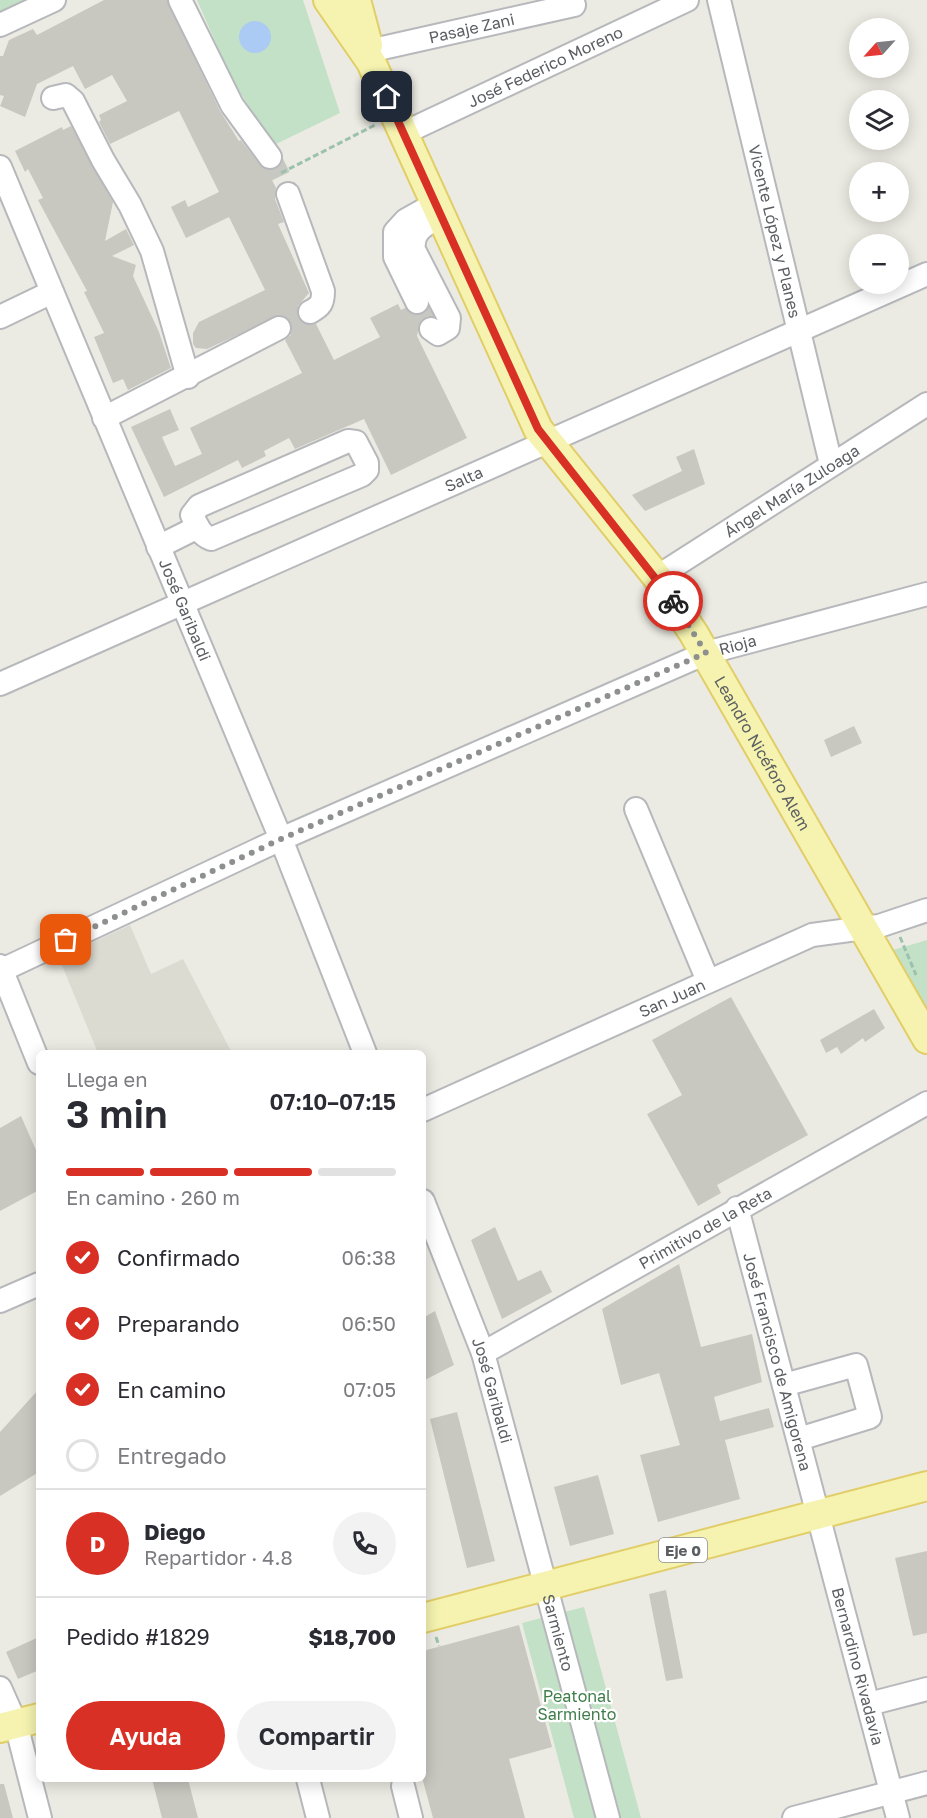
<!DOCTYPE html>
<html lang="es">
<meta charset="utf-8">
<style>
:root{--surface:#fff;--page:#f2f2f3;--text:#2b2b33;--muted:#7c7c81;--line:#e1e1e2;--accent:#d93025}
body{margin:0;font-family:"Golos Text",sans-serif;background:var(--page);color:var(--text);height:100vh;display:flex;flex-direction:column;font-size:22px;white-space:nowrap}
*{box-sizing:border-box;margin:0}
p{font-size:20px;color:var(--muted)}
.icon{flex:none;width:33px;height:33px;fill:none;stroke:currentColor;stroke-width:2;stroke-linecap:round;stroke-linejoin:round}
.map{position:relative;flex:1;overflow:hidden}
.sheet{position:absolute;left:36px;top:1050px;width:390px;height:732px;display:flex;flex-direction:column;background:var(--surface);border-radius:9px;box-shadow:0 3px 15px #0003}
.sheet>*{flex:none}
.needle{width:39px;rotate:243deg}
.tools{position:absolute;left:849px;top:18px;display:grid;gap:12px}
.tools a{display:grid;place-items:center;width:60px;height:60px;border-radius:50%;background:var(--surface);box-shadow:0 3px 15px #0003;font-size:30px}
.pin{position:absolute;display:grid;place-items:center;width:51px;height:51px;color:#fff;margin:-26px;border-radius:12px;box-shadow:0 3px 9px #0006}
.courier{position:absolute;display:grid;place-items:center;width:60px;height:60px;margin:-30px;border:4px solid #d93025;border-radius:50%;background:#fff;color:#222;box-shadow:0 2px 8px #0007}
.summary em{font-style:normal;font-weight:600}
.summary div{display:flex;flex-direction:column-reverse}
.summary{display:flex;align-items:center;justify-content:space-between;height:102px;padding:0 30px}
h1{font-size:39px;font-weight:600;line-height:45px}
.bar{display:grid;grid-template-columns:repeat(4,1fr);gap:9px 6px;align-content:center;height:72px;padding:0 30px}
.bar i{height:8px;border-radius:4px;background:var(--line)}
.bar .active{background:var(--accent)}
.bar p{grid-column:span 4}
.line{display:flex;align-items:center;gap:15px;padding:0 30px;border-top:2px solid var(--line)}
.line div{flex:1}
.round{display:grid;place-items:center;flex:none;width:63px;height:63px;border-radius:32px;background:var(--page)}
ol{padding:0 30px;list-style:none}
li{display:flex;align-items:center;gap:18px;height:66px}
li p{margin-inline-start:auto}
li .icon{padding:6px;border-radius:50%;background:var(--accent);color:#fff;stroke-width:4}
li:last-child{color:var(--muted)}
li i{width:33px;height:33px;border:3px solid var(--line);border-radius:50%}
.button{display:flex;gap:12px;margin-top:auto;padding:12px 30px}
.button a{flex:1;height:69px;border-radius:36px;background:var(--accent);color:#fff;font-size:24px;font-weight:600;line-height:69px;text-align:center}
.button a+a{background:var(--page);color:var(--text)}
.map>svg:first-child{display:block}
.education{fill:#dcdbd2}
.green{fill:#c2e1c6}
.water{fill:#abcbf5}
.building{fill:#c8c7c0}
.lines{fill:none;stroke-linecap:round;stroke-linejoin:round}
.minor-tunnel{stroke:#c8c8c3;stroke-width:22;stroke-dasharray:22 11;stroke-linecap:butt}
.minor-casing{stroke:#b6b8bc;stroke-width:26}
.major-casing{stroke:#e1ce68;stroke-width:32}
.path{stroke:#9cc1ac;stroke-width:3;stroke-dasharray:6 3;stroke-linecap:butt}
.minor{stroke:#fff;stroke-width:22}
.major{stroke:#f5f3af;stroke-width:28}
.done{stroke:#8e8f8f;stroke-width:6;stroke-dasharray:0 10.8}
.route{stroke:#d93025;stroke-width:8}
.labels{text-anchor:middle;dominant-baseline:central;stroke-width:4.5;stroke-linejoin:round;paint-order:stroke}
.shield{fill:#fff;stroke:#8c8e91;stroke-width:1.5}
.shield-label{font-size:15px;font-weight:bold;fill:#5b5e62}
.street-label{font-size:16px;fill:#5b5e62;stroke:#fff}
.park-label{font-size:16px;fill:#3e7e49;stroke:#fff}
</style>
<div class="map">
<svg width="927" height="1818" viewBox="0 0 927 1818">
<rect width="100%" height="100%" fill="#ecebe3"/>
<path class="education" d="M130,925l21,49 32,-15 49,94h-134l-39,-95z"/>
<path class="green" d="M0,0h26l-26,12z
M197,0h106l37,113 -66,32 -42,-65z
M927,940v77l-37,-66z
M584,1607l57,211h-67l-52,-195z"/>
<path class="water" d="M239 37a16 16 0 1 1 32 0a16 16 0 1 1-32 0Z"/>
<path class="building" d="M104,0h63l53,111 19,30 2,-1 19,25 7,5 9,18 -1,11 9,23 -6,2 31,69 -11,13 1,13 10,6 7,-1 18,36 46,-23 -10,-19 28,-14 3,6 4,-2 11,7 7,-1 6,-6 4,8 -13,5 -3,15 50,102 -76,37 -27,-56 -69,30 -6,-11 -25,13 2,5 -24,12 -4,-8 -74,37 -33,-70 39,-18 9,21 -17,7 13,29 27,-12 -12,-26 112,-55 -17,-33 6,-5v-13l-11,-7 -73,34 -11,-1 -3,-4v-11l6,-11 66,-32 -36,-73 -43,21 -15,-31 14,-7 3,7 31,-15 -40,-81 -69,33 -11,-22 2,-2 -2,-5 28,-14 -15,-26 -27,14 -12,-23 -36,18 -12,33 -25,-11 4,-10 -4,-1v-39h3l6,-16 24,-11 4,6z
M71,126l42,76 -8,39 21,-12 8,16 -22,11 24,9 -3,11 26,56 12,36 -43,22 -5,-11 -10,4 -19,-46 10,-4 -20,-41 3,-1 -49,-91 5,-2 -15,-29 -3,3 -10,-21 47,-24 1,3z
M694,449l11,35 -60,27 -13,-16 50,-24 -6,-14z
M854,726l8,17 -31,14 -7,-17z
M731,997l77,138 -91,50 4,8 -23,13 -51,-92 35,-19 -30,-55z
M874,1009l11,19 -20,14 -2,-4 -22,16 -4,-7 -11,6 -6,-13z
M21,1116l18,41v33l-39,21v-83z
M495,1227l23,54 23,-11 11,22 -50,27 -31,-79z
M679,1264l22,83 51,-13 10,48 -48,15 6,24 49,-13 5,19 -49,13 15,59 -82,23 -18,-67 40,-10 -21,-72 -38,12 -19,-76z
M435,1311l19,54 -31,16v-63z
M39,1389v83l-39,24v-64z
M457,1412l38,149 -28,7 -37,-149z
M598,1475l16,59 -44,12 -16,-59z
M927,1551v82l-14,3 -18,-78z
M666,1590l17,88 -17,3 -17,-87z
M519,1625l33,122 -43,12 16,59h-92l-10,-37v-130z
M39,1637v33l-21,9 -12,-27z
M152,1779h36l10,39h-36z
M0,1784h4l9,34h-13z"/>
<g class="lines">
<path class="minor-tunnel" d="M270,157l18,37
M417,302l14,27
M279,328l31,-16"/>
<defs>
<g id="minor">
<path d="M180,0l52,105 38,52"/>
<path id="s1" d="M719,0l112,464"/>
<path d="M0,25l54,-25"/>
<path id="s2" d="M369,51l205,-46"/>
<path d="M53,98l13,-3 7,6 30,59 27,45 22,46 36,126"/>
<path id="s3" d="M404,133l283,-133"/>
<path id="s4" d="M0,167l281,672 84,214"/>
<path d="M288,194l35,97c0,12 -2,15 -13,21"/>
<path d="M417,302l-22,-45v-25l11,-12 25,-14"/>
<path d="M0,317l52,-25"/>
<path d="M431,329l7,5 10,-6 1,-10 -35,-68c-3,-20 12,-25 27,-34"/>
<path d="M104,418l175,-90"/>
<path d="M348,441l8,1 11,21v7l-5,5 -151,64c-11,-4 -14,-14 -19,-24l7,-9z"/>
<path d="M158,547l40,-20"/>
<path id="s5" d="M657,577l270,-173"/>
<path id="s6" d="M0,684l927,-410"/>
<path d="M636,809l72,172"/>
<path d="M0,966l39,97"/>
<path id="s7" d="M0,971l281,-132 425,-186 221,-59"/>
<path id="s8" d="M423,1110l389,-175 67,-9 48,-16"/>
<path id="s9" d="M423,1201l60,152 125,465"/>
<path id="s10" d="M737,1208l161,610"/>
<path d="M0,1301l39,-17"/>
<path id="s11" d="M483,1353l444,-250"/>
<path d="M784,1385l72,-20 14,52 -71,22"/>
<path d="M0,1688l16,36 24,94"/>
<path d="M869,1704l58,-15"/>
<path d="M308,1779l10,39"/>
<path d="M403,1786l8,32"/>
<path d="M794,1818l133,-35"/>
</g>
<g id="major">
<path id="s12" d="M328,0l43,62 167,367 119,148 37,57 233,405"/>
<path d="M356,0l12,45"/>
<path d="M423,1618l504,-132"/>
<path d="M0,1728l39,-10"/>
</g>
</defs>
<use href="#minor" class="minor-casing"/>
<use href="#major" class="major-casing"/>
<path class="path" d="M281,173l96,-49
M900,937l16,38
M436,1637l3,9"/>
<use href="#minor" class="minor"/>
<use href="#major" class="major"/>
</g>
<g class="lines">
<path class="done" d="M66,940l215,-101 425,-186 -33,-52"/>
<path class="route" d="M387,97l151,332 135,172"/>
</g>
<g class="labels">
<rect class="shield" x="659" y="1538" width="48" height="24" rx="4.5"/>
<g class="shield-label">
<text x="683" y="1550">Eje 0</text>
</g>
<g class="street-label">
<text stroke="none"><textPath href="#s2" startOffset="105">Pasaje Zani</textPath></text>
<text stroke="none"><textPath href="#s3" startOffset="156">José Federico Moreno</textPath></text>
<text stroke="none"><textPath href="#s1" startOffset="238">Vicente López y Planes</textPath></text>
<text stroke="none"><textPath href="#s6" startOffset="507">Salta</textPath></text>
<text stroke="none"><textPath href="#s5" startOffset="160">Ángel María Zuloaga</textPath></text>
<text stroke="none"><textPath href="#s4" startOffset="480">José Garibaldi</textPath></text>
<text stroke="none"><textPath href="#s7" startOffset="807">Rioja</textPath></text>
<text stroke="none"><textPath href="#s12" startOffset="874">Leandro Nicéforo Alem</textPath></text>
<text stroke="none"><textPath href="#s8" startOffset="273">San Juan</textPath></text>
<text stroke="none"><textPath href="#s11" startOffset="255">Primitivo de la Reta</textPath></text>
<text stroke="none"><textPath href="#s10" startOffset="159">José Francisco de Amigorena</textPath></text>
<text stroke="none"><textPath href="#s9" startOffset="202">José Garibaldi</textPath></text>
<text stroke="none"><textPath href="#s9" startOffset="453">Sarmiento</textPath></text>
<text stroke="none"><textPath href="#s10" startOffset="474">Bernardino Rivadavia</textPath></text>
</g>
<g class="park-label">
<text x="577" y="1696">Peatonal<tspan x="577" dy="18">Sarmiento</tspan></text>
</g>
</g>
</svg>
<div class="tools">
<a><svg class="needle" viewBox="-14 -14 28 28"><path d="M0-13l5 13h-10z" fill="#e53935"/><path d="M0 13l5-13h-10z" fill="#7c7c81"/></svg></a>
<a><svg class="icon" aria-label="layers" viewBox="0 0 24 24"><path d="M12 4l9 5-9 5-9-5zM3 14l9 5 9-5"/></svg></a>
<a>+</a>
<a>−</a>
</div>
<div class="pin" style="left:66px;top:940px;background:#ea580c"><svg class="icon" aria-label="bag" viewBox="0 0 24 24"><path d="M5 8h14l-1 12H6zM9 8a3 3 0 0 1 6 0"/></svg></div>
<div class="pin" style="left:387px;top:97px;background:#1f2937"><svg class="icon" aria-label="home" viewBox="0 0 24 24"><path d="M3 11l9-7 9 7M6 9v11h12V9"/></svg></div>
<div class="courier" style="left:673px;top:601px"><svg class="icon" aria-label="bike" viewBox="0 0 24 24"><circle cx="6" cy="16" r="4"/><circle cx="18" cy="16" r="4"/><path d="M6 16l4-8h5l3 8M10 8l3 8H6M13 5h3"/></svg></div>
<section class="sheet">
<div class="summary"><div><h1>3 min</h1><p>Llega en</p></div><em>07:10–07:15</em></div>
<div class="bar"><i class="active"></i><i class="active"></i><i class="active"></i><i></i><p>En camino · 260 m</p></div>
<ol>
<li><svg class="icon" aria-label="check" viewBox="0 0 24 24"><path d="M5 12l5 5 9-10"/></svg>Confirmado<p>06:38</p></li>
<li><svg class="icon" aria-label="check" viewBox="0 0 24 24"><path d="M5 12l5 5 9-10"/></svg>Preparando<p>06:50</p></li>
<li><svg class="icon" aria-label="check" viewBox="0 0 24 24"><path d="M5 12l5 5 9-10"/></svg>En camino<p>07:05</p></li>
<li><i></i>Entregado</li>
</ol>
<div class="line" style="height:108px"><b class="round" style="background:var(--accent);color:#fff">D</b><div><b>Diego</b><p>Repartidor · 4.8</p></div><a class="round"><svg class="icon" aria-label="phone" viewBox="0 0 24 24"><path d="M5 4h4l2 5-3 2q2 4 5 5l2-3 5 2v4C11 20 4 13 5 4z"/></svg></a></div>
<div class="line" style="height:78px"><div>Pedido #1829</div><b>$18,700</b></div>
<div class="button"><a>Ayuda</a><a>Compartir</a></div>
</section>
</div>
